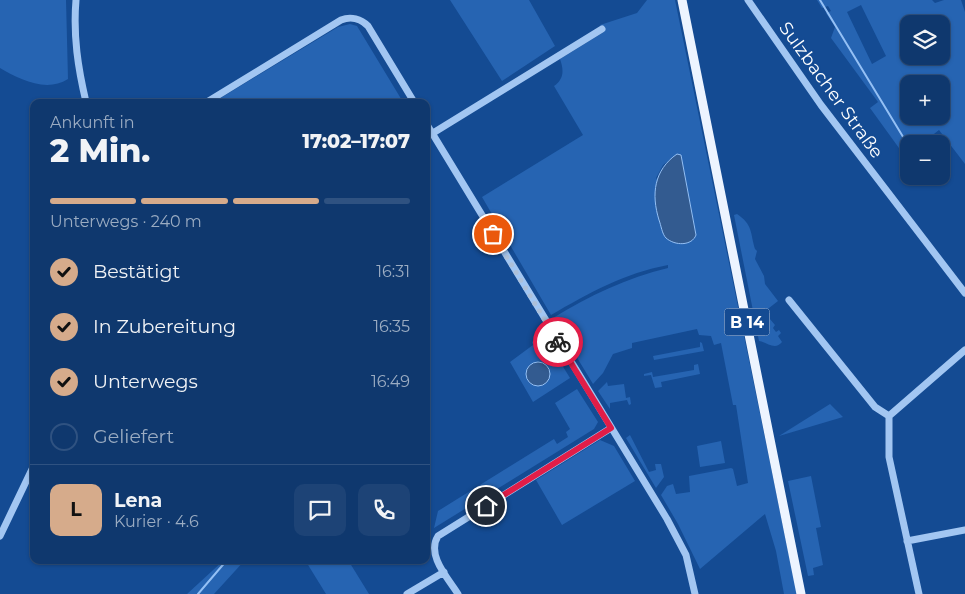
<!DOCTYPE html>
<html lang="de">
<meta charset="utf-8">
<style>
:root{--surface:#0f386e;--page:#1d4376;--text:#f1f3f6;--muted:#9bacc2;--line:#2f5281;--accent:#d6ab8b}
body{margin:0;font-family:Montserrat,sans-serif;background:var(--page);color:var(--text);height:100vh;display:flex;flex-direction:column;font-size:19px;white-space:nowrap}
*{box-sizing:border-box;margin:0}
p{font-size:16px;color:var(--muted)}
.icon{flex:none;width:28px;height:28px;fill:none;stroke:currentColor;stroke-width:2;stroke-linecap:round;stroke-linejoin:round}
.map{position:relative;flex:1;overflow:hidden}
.panel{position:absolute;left:30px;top:99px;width:400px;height:465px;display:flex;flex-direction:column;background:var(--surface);border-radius:10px;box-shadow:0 1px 4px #0004,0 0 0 1px var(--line)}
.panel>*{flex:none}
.controls{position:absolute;left:900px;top:15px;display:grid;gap:10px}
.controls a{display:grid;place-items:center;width:50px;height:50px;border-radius:10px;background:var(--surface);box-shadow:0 1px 4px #0004,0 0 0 1px var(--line);font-size:25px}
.pin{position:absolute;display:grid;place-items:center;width:42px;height:42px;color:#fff;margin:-21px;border:2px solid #fff;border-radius:50%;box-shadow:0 1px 5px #0007}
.courier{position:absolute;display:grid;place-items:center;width:50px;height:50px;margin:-25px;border:4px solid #e11d48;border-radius:50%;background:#fff;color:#222;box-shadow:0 1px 6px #0007}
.headline em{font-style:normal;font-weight:800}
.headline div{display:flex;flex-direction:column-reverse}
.headline{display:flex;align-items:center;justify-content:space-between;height:85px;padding:0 20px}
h1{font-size:32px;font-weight:800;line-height:38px}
.bar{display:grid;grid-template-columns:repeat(4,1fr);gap:8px 5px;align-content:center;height:60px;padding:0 20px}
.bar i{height:6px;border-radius:4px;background:var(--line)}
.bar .selected{background:var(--accent)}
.bar p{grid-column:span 4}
.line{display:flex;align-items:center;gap:12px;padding:0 20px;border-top:1px solid var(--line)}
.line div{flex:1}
.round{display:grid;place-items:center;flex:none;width:52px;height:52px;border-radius:10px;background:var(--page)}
ol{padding:0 20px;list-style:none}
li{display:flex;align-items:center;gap:15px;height:55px}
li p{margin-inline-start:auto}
li .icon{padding:5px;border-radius:50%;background:var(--accent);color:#111;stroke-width:4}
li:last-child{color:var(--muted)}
li i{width:28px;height:28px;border:2px solid var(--line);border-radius:50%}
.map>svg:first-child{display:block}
.green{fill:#2664b2;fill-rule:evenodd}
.water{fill:#335b90;stroke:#94c0f5}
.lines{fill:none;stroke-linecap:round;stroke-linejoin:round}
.stream{stroke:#94c0f5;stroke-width:2}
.minor{stroke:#a2c6f2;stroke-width:7}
.major{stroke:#edf4ff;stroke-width:9}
.done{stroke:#adc0d9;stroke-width:5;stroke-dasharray:0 9}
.route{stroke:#e11d48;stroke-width:6}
.labels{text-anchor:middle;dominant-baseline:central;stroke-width:4;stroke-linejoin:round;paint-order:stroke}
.shield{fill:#144b93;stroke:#b8c9df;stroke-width:1}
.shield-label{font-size:16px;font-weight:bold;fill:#fff}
.street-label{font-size:18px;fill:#fff;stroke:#144b93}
</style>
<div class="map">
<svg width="965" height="594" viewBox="0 0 965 594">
<rect width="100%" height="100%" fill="#144b93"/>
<path class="green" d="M0,0h66l2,79c-22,14 -49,0 -68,-11z
M450,0h79l26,46 -53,35z
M647,0h28l122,594h-13l-8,-43 -11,-37 -65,55 -22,-45 -17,-29 6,-9 6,-2 3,10 14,-2 -1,-16 42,-8 2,1 4,17 11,-3 -12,-78h-3l-12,-62 -7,2 -3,-9 -12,-1 -2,-6 -65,14v5l-19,6 -10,19 -10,11 -40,-66c37,-23 74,-40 115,-50v-3c-43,8 -79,28 -117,50l-69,-118 101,-62 -29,-49c10,-7 10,-16 6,-27l44,-27 -4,-7 37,-12zM677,154l4,1 15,79 -2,6 -38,-62 7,-13z
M817,0h115l3,3 9,-3h17l4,12v152l-26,-34 -18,14h-12v8l-5,3 -34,-47 8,-6 -47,-64 4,-11 -9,-14 5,-2 -3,-5 -6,2zM861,5l25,51 -14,8 -25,-52zM909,24h32v32h-32zM909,84h32v32h-32z
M350,24l7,2 46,76h-189l124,-75z
M737,214c16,11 13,18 18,35l2,2 -2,8 9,17 1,8 13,17 -14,11 11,13 -2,3 3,4 3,-2 2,3 -3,3 4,6c-7,9 -15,0 -23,-1l-25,-126z
M543,334l27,44 -37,24 -23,-40 23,-17 -1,-3z
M700,342l2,1 2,8 -50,9 -1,-4 47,-9z
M698,364l2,10 -39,8 1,5 -7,1 -4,-13 -7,1v-2l8,-2 1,5 41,-7v-5z
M607,382l1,4 16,-2 2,14 4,-1 1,7 -2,1 -2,-5 -17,3v6l-12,-18z
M577,389l21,33 -4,7 -160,99 4,-17 116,-72 3,5 11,-7 -2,-5 4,-3 -15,-26z
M830,404l13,13 -64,19z
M630,435l19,37 7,-2 -1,-6h6l3,13 -8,11 -30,-50z
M600,440l14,6 21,35 -73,44 -26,-45z
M721,441l4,22 -25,4 -3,-21z
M811,476l10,51 -5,1 7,37 -10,3 1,7 -6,1 -20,-95z
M224,560h21l-31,34h-27z
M305,560h43l21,34h-43z"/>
<path class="water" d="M677,154l4,1 15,80c-4,11 -21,11 -30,3 -4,-4 -5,-13 -7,-18 -8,-26 -5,-50 18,-66z
M526 374a12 12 0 1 1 24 0a12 12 0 1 1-24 0Z"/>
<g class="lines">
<path class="stream" d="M820,0l88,145
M198,594l29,-34"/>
<path class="minor" d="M76,0c-3,36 2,68 10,102
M748,0l73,105 144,188
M207,102l134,-82c10,-4 20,-1 27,6l46,76
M426,123l241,396 19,36 9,39
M433,133l169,-104
M789,300l86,107 14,9
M0,536l34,-71
M907,541l58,-11
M407,594l37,-22
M458,594c-10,-16 -32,-39 -20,-58l173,-108
M919,594l-30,-137v-41l76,-66"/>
<path class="major" d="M682,0l119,594"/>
</g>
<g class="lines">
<path class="done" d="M493,234l65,108"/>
<path class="route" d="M486,506l125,-78 -53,-86"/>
</g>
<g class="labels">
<rect class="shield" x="724.5" y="308.5" width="45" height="27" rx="4"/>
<g class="shield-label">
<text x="747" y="322">B 14</text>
</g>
<g class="street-label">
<text transform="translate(831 90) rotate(54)">Sulzbacher Straße</text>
</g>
</g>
</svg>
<div class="controls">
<a><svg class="icon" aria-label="layers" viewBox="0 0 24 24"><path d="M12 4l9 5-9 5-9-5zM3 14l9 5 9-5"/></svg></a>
<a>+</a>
<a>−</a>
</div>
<div class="pin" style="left:493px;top:234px;background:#ea580c"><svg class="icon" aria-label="bag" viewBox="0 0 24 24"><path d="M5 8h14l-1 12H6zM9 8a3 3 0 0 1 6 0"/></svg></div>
<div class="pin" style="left:486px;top:506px;background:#1f2937"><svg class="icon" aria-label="home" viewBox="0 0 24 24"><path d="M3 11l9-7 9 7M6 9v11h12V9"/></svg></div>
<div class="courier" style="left:558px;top:342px"><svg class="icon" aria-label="bike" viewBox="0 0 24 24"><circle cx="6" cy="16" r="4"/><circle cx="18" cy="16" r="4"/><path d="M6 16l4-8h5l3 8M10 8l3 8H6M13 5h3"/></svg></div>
<section class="panel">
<div class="headline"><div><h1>2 Min.</h1><p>Ankunft in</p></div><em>17:02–17:07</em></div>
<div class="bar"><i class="selected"></i><i class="selected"></i><i class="selected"></i><i></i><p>Unterwegs · 240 m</p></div>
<ol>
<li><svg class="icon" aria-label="check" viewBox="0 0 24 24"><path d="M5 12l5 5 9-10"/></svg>Bestätigt<p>16:31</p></li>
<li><svg class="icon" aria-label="check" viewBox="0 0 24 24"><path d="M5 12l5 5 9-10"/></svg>In Zubereitung<p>16:35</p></li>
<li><svg class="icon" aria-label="check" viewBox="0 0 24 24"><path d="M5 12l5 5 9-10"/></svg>Unterwegs<p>16:49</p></li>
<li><i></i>Geliefert</li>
</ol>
<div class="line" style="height:90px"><b class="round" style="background:var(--accent);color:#111">L</b><div><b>Lena</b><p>Kurier · 4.6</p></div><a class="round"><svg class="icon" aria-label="chat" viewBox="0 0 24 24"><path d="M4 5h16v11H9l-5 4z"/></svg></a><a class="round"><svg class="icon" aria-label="phone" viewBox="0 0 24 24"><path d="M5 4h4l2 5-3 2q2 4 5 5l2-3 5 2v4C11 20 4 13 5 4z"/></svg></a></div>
</section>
</div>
